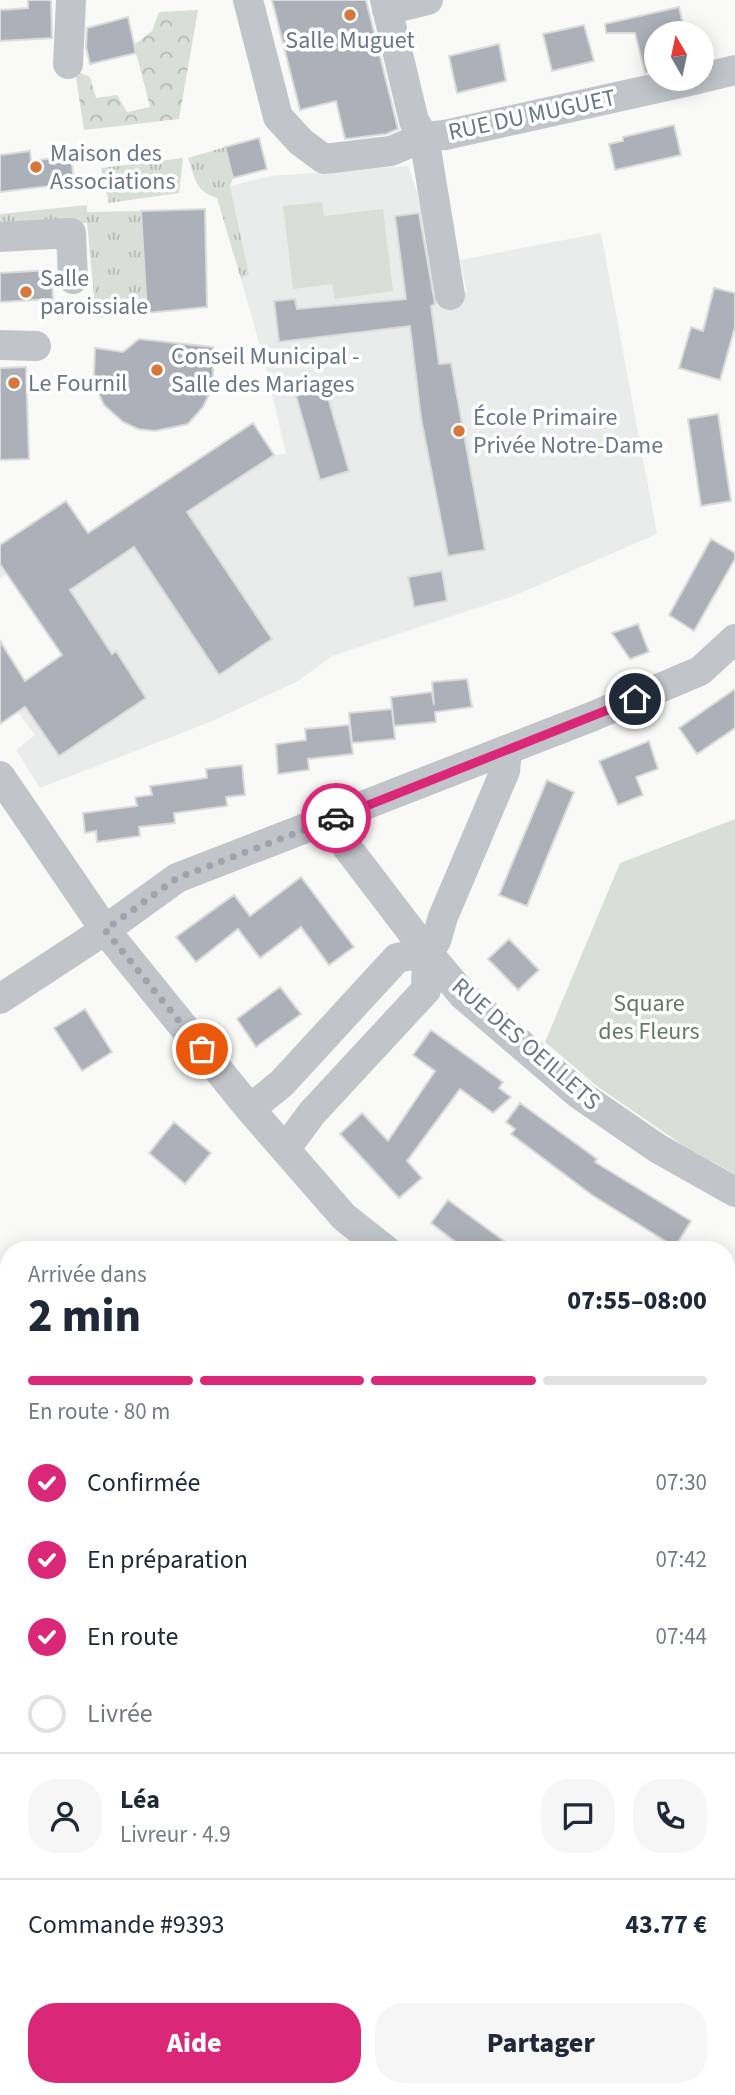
<!DOCTYPE html>
<html lang="fr">
<meta charset="utf-8">
<style>
:root{--surface:#fff;--page:#f6f6f7;--text:#1f2937;--muted:#747a83;--line:#e0e1e3;--accent:#db2777}
body{margin:0;font-family:"Source Sans 3",sans-serif;background:var(--page);color:var(--text);height:100vh;display:flex;flex-direction:column;font-size:26px;white-space:nowrap}
*{box-sizing:border-box;margin:0}
p{font-size:23px;color:var(--muted)}
.icon{flex:none;width:38px;height:38px;fill:none;stroke:currentColor;stroke-width:2;stroke-linecap:round;stroke-linejoin:round}
.map{position:relative;flex:1;overflow:hidden}
.panel{position:absolute;left:0px;top:1241px;width:735px;height:856px;display:flex;flex-direction:column;background:var(--surface);border-radius:28px 28px 0 0;box-shadow:0 4px 18px #0003}
.panel>*{flex:none}
.needle{width:46px;rotate:351deg}
.tools{position:absolute;left:644px;top:21px;display:grid;gap:14px}
.tools a{display:grid;place-items:center;width:70px;height:70px;border-radius:50%;background:var(--surface);box-shadow:0 4px 18px #0003;font-size:35px}
.pin{position:absolute;display:grid;place-items:center;width:60px;height:60px;color:#fff;margin:-30px;border:4px solid #fff;border-radius:50%;box-shadow:0 2px 7px #0007}
.courier{position:absolute;display:grid;place-items:center;width:70px;height:70px;margin:-35px;border:5px solid #db2777;border-radius:50%;background:#fff;color:#222;box-shadow:0 2px 9px #0007}
.summary em{font-style:normal;font-weight:800}
.summary div{display:flex;flex-direction:column-reverse}
.summary{display:flex;align-items:center;justify-content:space-between;height:119px;padding:0 28px}
h1{font-size:46px;font-weight:800;line-height:52px}
.bar{display:grid;grid-template-columns:repeat(4,1fr);gap:10px 7px;align-content:center;height:84px;padding:0 28px}
.bar i{height:9px;border-radius:5px;background:var(--line)}
.bar .current{background:var(--accent)}
.bar p{grid-column:span 4}
.line{display:flex;align-items:center;gap:18px;padding:0 28px;border-top:2px solid var(--line)}
.line div{flex:1}
.round{display:grid;place-items:center;flex:none;width:74px;height:74px;border-radius:28px;background:var(--page)}
ol{padding:0 28px;list-style:none}
li{display:flex;align-items:center;gap:21px;height:77px}
li p{margin-inline-start:auto}
li .icon{padding:7px;border-radius:50%;background:var(--accent);color:#fff;stroke-width:4}
li:last-child{color:var(--muted)}
li i{width:38px;height:38px;border:4px solid var(--line);border-radius:50%}
.cta{display:flex;gap:14px;margin-top:auto;padding:14px 28px}
.cta a{flex:1;height:80px;border-radius:28px;background:var(--accent);color:#fff;font-size:28px;font-weight:800;line-height:80px;text-align:center}
.cta a+a{background:var(--page);color:var(--text)}
.map>svg:first-child{display:block}
.built{fill:#eaebeb}
.grass{fill:url(#grass-tufts)}
.forest{fill:url(#forest-crowns)}
.green{fill:#d9ded7}
.lines{fill:none;stroke-linecap:round;stroke-linejoin:round}
.stream{stroke:#bdc5cb;stroke-width:9}
.building{fill:#acb1b9;stroke:#dbdbda;stroke-width:2}
.minor{stroke:#c1c4c9;stroke-width:30}
.done{stroke:#9da4ae;stroke-width:7;stroke-dasharray:0 12.6}
.route{stroke:#db2777;stroke-width:9}
.poi-dot{fill:#d6783c;stroke:#fff;stroke-width:2.5}
.labels{text-anchor:middle;dominant-baseline:central;stroke-width:7;stroke-linejoin:round;paint-order:stroke}
.poi-label{font-size:24px;fill:#6b7686;stroke:#fff;text-anchor:start}
.street-label{font-size:24px;fill:#6b7686;stroke:#fff}
.park-label{font-size:24px;fill:#667966;stroke:#fff}
</style>
<div class="map">
<svg width="735" height="2095" viewBox="0 0 735 2095">
<defs>
<pattern id="grass-tufts" width="24" height="20" patternUnits="userSpaceOnUse" patternTransform="scale(1.75)"><rect width="24" height="20" fill="#d9ded7"/><path d="M3 7l-1-3M5 7V3M7 7l1-3M15 17l-1-3M17 17v-4M19 17l1-3" fill="none" stroke="#b4b9b4"/></pattern>
<pattern id="forest-crowns" width="20" height="18" patternUnits="userSpaceOnUse" patternTransform="scale(1.75)"><rect width="20" height="18" fill="#d9ded7"/><path d="M2 6a3 3 0 1 1 6 0M12 15a3 3 0 1 1 6 0" fill="none" stroke="#b4b9b4"/></pattern>
</defs>
<rect width="100%" height="100%" fill="#f9faf8"/>
<path class="built" d="M408,166l16,47 11,84 32,-5 -7,-32 141,-27 56,301 -141,61 -184,61 -34,25 -88,41 -170,66 -24,-38 19,-15 -21,-28 48,-52 -55,-81 -7,4v-33l66,-44 22,31 165,-109 21,32 12,-1 -22,-94 -23,-81 8,-3 -19,-90 41,-10z"/>
<path class="grass" d="M225,147l8,31 -3,8 19,89 -8,4 -24,-81c-23,-8 -21,-18 -29,-40z
M183,158l-4,35 -70,10 -8,-35z
M87,205v7l54,-1 6,102 -51,5 -9,-95 -87,7v-16z
M2,1633l7,3v321l-9,-8v-314z
M100,2088h155l-8,7h-144z"/>
<path class="forest" d="M198,10l-19,109 -95,11 -9,-59 15,6 6,21 21,-3 10,17 23,-5 -16,-62 18,-14 7,-19z
M0,1760l9,5v127l-9,-13z"/>
<path class="green" d="M322,202l2,14 59,-7 10,82 -58,8 -3,-15 -39,5 -10,-83z
M735,819v355l-51,-28 -86,-59 -53,-45 75,-179z"/>
<g class="lines">
<path class="stream" d="M0,1671l9,1
M570,2088l8,7"/>
</g>
<path class="building" d="M28,0h23l1,38 -52,3v-31l28,-2z
M272,0h94l32,129 -12,5 -41,5 -9,-38 -36,9z
M679,7l6,26h-29v37l-11,3 -10,-40h-29l-1,-9z
M128,17l8,36 -46,11 -4,-17 1,-19z
M584,25l10,36 -42,10 -9,-37z
M499,44l7,37 -49,12 -8,-37z
M674,125l7,30 -66,15 -6,-26 14,-3v-4z
M259,138l8,31 -34,9 -8,-31z
M30,151l1,10 40,-5 3,27 -74,9v-37z
M205,209l2,98 -60,6 -6,-102z
M419,213l16,91 -4,2 8,58 12,-1 34,187 -37,6 -27,-138 -11,-92 -131,16 -5,-41 21,-2 2,10 109,-10 -11,-83z
M51,270l2,29 -53,3v-29z
M714,288l21,5v34l-15,53 -41,-12 12,-41 12,4z
M139,339l74,8v39l-10,21 -15,17 -33,7 -17,-2 -15,-7 -19,-17 -6,-13 -4,-16 1,-28 28,4z
M26,367l3,92 -29,1v-92z
M325,387l24,84 -29,9 -24,-84z
M718,414l13,87 -30,5 -13,-87z
M253,423l21,32 -87,57 85,127 -53,36 -85,-128 -64,43 42,64 4,-3 30,47 -87,58 -34,-49 -25,17v-83l25,40 37,-26 -62,-91v-19l66,-44 22,32z
M711,539l24,14v6l-41,72 -25,-16z
M442,571l5,30 -33,6 -6,-30z
M638,624l11,28 -19,7 -18,-26z
M467,679l5,28 -37,5 1,10 -42,4 -3,-29 41,-5 2,13 -2,-23z
M735,689v39l-38,26 -18,-26z
M392,709l3,30 -43,4 -3,-30z
M349,725l4,29 -45,5 1,11 -31,4 -2,-30 30,-4 -1,-11z
M649,741l9,28 -22,8 7,18 -25,10 -19,-44z
M242,765l3,30 -19,2 1,9 -53,7 1,10 -36,4 1,9 -43,6 -1,-11 -11,2 -2,-20 54,-7 -2,-9 17,-2 -2,-9 57,-8 -1,-9z
M547,780l27,12 -47,114 -28,-11z
M301,877l53,70 -25,18 -28,-38 -41,31 -22,-29 -42,33 -20,-25 58,-42 16,21z
M509,939l30,31 -21,20 -30,-31z
M280,987l21,27 -45,33 -19,-28z
M85,1009l27,43 -30,19 -28,-43z
M431,1030l72,52 -4,6 12,9 -18,16 -33,-24 -53,72 15,17 -23,20 -59,-64 22,-21 26,28 47,-70 -22,-16z
M520,1103l77,56 -2,3 96,59 -16,26 -83,-52 -81,-61 4,-5 -9,-7z
M174,1122l37,31 -26,31 -36,-31z
M448,1200l68,50h-50l-35,-27z"/>
<g class="lines">
<path class="minor" d="M248,0l30,117 23,25 23,17 67,-8 33,-14 21,-2 253,-56
M385,0l29,121 10,16 26,158
M387,10l41,-10
M68,64l3,-64
M702,78l33,-8
M0,237l71,-4 2,46
M0,345l36,1
M0,776l105,154 145,179 94,108 42,33
M327,821l100,131 36,43 117,100 77,53 78,44
M0,999l105,-69 72,-52 414,-161 109,-46 35,-32
M250,1109l32,-26 115,-125 30,-6
M286,1148l26,-35 114,-123 1,-38 9,-11 7,-24 62,-146 2,-21
M0,1340l9,6
M0,1406l9,-9
M726,1465l9,-8
M726,1540l9,-18
M0,1892l9,12
M726,1964l9,9
M0,1968l9,9
M0,2066l9,12
M83,2088l4,7
M142,2088l5,7
M284,2095l7,-7"/>
</g>
<g class="lines">
<path class="done" d="M202,1049l-97,-119 72,-52 159,-60"/>
<path class="route" d="M336,818l299,-119"/>
</g>
<g class="poi-dot">
<circle cx="350" cy="15" r="7"/>
<circle cx="36" cy="167" r="7"/>
<circle cx="26" cy="292" r="7"/>
<circle cx="157" cy="370" r="7"/>
<circle cx="14" cy="383" r="7"/>
<circle cx="459" cy="431" r="7"/>
</g>
<g class="labels">
<g class="poi-label">
<text x="350" y="40" text-anchor="middle">Salle Muguet</text>
<text x="50" y="153">Maison des<tspan x="50" dy="28">Associations</tspan></text>
<text x="40" y="278">Salle<tspan x="40" dy="28">paroissiale</tspan></text>
<text x="171" y="356">Conseil Municipal -<tspan x="171" dy="28">Salle des Mariages</tspan></text>
<text x="28" y="383">Le Fournil</text>
<text x="473" y="417">École Primaire<tspan x="473" dy="28">Privée Notre-Dame</tspan></text>
</g>
<g class="street-label">
<text transform="translate(532 115) rotate(-12)">RUE DU MUGUET</text>
<text transform="translate(526 1044) rotate(41)">RUE DES OEILLETS</text>
</g>
<g class="park-label">
<text x="649" y="1003">Square<tspan x="649" dy="28">des Fleurs</tspan></text>
</g>
</g>
</svg>
<div class="tools">
<a><svg class="needle" viewBox="-14 -14 28 28"><path d="M0-13l5 13h-10z" fill="#e53935"/><path d="M0 13l5-13h-10z" fill="#747a83"/></svg></a>
</div>
<div class="pin" style="left:202px;top:1049px;background:#ea580c"><svg class="icon" aria-label="bag" viewBox="0 0 24 24"><path d="M5 8h14l-1 12H6zM9 8a3 3 0 0 1 6 0"/></svg></div>
<div class="pin" style="left:635px;top:699px;background:#1f2937"><svg class="icon" aria-label="home" viewBox="0 0 24 24"><path d="M3 11l9-7 9 7M6 9v11h12V9"/></svg></div>
<div class="courier" style="left:336px;top:818px"><svg class="icon" aria-label="car" viewBox="0 0 24 24"><path d="M5 17H2v-5l4-1 3-4h7l3 4 3 1v5h-3M9 17h6M6 11h13"/><circle cx="7" cy="17" r="2"/><circle cx="17" cy="17" r="2"/></svg></div>
<section class="panel">
<div class="summary"><div><h1>2 min</h1><p>Arrivée dans</p></div><em>07:55–08:00</em></div>
<div class="bar"><i class="current"></i><i class="current"></i><i class="current"></i><i></i><p>En route · 80 m</p></div>
<ol>
<li><svg class="icon" aria-label="check" viewBox="0 0 24 24"><path d="M5 12l5 5 9-10"/></svg>Confirmée<p>07:30</p></li>
<li><svg class="icon" aria-label="check" viewBox="0 0 24 24"><path d="M5 12l5 5 9-10"/></svg>En préparation<p>07:42</p></li>
<li><svg class="icon" aria-label="check" viewBox="0 0 24 24"><path d="M5 12l5 5 9-10"/></svg>En route<p>07:44</p></li>
<li><i></i>Livrée</li>
</ol>
<div class="line" style="height:126px"><a class="round"><svg class="icon" aria-label="person" viewBox="0 0 24 24"><circle cx="12" cy="8" r="4"/><path d="M4 21q1-7 8-7t8 7"/></svg></a><div><b>Léa</b><p>Livreur · 4.9</p></div><a class="round"><svg class="icon" aria-label="chat" viewBox="0 0 24 24"><path d="M4 5h16v11H9l-5 4z"/></svg></a><a class="round"><svg class="icon" aria-label="phone" viewBox="0 0 24 24"><path d="M5 4h4l2 5-3 2q2 4 5 5l2-3 5 2v4C11 20 4 13 5 4z"/></svg></a></div>
<div class="line" style="height:91px"><div>Commande #9393</div><b>43.77 €</b></div>
<div class="cta"><a>Aide</a><a>Partager</a></div>
</section>
</div>
